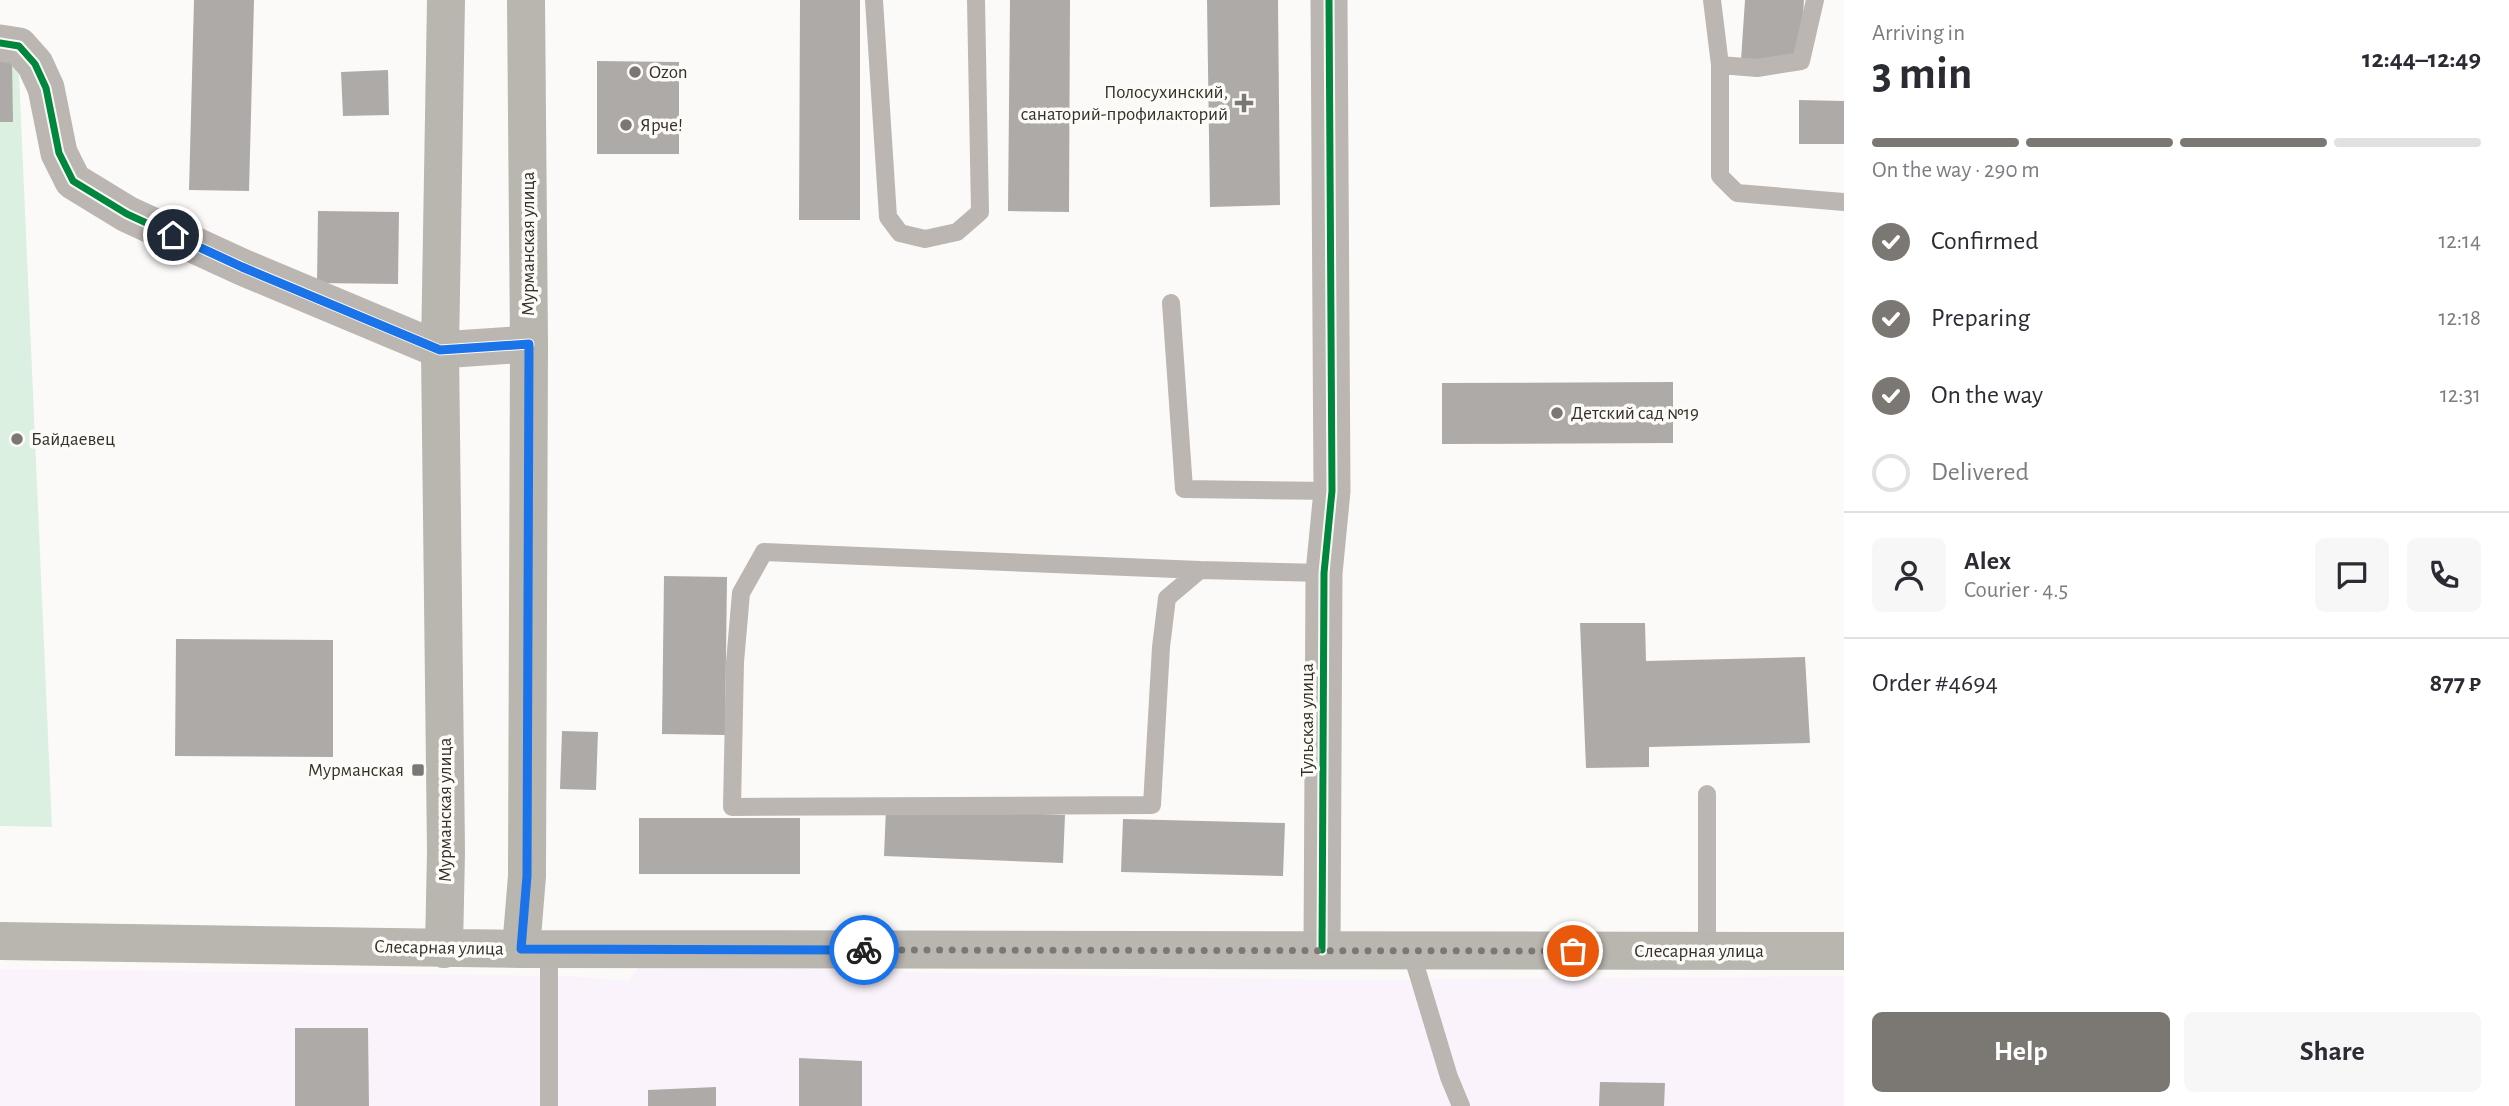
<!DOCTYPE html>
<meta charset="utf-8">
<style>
:root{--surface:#fff;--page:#f7f7f7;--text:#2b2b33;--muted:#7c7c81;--line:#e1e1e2;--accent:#7b7772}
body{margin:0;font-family:"Alegreya Sans",sans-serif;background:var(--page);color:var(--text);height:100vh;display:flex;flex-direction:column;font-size:26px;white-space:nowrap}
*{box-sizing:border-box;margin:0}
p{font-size:23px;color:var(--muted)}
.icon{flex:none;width:38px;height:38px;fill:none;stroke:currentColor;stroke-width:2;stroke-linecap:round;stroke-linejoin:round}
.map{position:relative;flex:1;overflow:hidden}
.sheet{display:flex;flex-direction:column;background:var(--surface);width:665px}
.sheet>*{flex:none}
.pin{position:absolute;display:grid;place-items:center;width:60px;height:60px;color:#fff;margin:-30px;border:4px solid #fff;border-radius:50%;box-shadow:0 2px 7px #0007}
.courier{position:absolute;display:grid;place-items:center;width:70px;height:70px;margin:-35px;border:5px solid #1a73e8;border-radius:50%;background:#fff;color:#222;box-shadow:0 2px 9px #0007}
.overview em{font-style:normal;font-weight:600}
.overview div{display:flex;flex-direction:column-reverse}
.overview{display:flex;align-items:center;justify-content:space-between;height:119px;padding:0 28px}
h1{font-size:46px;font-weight:600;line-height:52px}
.bar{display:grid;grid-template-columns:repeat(4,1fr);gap:10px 7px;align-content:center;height:84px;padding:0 28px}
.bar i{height:9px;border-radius:5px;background:var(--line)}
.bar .on{background:var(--accent)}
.bar p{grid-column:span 4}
.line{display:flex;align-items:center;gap:18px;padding:0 28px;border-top:2px solid var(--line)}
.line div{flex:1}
.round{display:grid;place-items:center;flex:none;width:74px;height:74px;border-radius:10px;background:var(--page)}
ol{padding:0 28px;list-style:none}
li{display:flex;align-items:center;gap:21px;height:77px}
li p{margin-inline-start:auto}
li .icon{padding:7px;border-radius:50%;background:var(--accent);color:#fff;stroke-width:4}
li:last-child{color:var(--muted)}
li i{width:38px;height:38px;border:4px solid var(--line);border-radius:50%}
.primary-button{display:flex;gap:14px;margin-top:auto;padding:14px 28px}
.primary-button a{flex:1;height:80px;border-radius:10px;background:var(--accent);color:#fff;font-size:28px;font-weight:600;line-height:80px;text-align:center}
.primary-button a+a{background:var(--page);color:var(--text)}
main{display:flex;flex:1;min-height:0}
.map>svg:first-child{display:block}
.industrial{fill:#faf3fb}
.green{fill:#dcf0e1}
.building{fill:#aeaaa7}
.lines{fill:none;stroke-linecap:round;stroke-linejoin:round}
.service{stroke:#bbb6b1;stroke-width:18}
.minor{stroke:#bbb6b1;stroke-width:37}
.secondary{stroke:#b9b5af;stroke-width:38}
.cycleway-casing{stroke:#fdfbf7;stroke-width:11}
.cycleway{stroke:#00873e;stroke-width:7}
.done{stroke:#7b7772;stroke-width:7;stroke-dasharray:0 12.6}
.route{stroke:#1a73e8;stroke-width:9}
.poi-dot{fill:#7b7772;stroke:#fdfbf7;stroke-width:2.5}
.labels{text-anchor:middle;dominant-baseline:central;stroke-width:7;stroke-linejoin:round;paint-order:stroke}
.poi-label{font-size:19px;fill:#35312a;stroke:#fdfbf7;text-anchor:start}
.street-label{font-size:19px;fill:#35312a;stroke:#fdfbf7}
</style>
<main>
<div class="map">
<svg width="1844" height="1106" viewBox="0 0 1844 1106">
<rect width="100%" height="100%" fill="#fcfaf8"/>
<path class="industrial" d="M871,950l37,22 424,8 512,-4v130h-1844v-137l569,7 60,5 17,-26z"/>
<path class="green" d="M0,51h18l34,776 -52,-1z"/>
<path class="building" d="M194,0h60l-5,191 -60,-1z
M800,0h60v220h-61z
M1010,0h60l-1,212 -61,-1z
M1207,0h71l2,205 -70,2z
M1745,0h59l-4,63 -59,-3z
M0,59h12l1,63h-13z
M597,61l82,1v92h-82z
M388,70l1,45 -46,1 -2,-44z
M1799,100l45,1v43h-45z
M318,211l81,1 -1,72 -81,-1z
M1673,382v61l-231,1v-61z
M664,576l63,1 -2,158 -63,-1z
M1580,623h65l1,38 159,-4 5,86 -161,4v20l-63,1z
M176,639l157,1v117l-158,-1z
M562,731l36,1 -2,58 -36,-1z
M886,808l179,7 -2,48 -179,-7z
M639,818h161v56h-161z
M1123,819l162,4 -2,53 -162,-4z
M295,1028h73l1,78h-74z
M799,1058l63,3v45h-63z
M1600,1082l65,1 -1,23h-65z
M716,1087v19h-68v-16z"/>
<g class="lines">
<path class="service" d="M874,0l14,217 12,16 25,6 32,-7 23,-20 -4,-212
M1712,0l8,65v111l17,17 107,9
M1720,65l37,3 44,-7 14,-61
M1171,303l13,186 148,2
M1200,570l-436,-18 -23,41 -6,69 -3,145 420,-2 9,-158 6,-49 33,-28 124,3
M1707,794v157
M549,949v157
M1411,951l38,126 12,29"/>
<path class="minor" d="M0,43l19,3 16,18 11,24 13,65 14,28 54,33 115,53 198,83 89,-6
M1322,950l2,-377 8,-82 -3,-491"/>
<path class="secondary" d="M0,941l521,8 1323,2
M444,949l2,-98 -6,-501 6,-350
M521,949l6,-73 2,-532 -3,-344"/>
<defs>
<path id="cycleway" d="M0,43l19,3 16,18 11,24 13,65 14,28 54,33 115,53 198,83 89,-6
M1322,950l2,-377 8,-82 -3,-491"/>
</defs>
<use href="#cycleway" class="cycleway-casing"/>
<use href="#cycleway" class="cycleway"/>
</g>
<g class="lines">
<path class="done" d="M864,950l709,1"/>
<path class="route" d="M173,235l69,32 198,83 89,-6 -2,532 -6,73 343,1"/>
</g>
<g class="poi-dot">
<circle cx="635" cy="72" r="7"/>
<path d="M1240.5 92.5h7v7h7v7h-7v7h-7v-7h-7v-7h7z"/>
<circle cx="626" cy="125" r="7"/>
<circle cx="1557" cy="413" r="7"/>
<circle cx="17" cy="439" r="7"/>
<rect x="411" y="763" width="14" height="14" rx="3.5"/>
</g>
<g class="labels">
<g class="poi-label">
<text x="649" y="72">Ozon</text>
<text x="1228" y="92" text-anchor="end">Полосухинский,<tspan x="1228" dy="22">санаторий-профилакторий</tspan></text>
<text x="640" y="125">Ярче!</text>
<text x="1571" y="413">Детский сад №19</text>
<text x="31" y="439">Байдаевец</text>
<text x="404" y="770" text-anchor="end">Мурманская</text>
</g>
<g class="street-label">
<text transform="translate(528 244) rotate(-90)">Мурманская улица</text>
<text transform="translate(1307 720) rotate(-90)">Тульская улица</text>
<text transform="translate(445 810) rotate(-90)">Мурманская улица</text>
<text transform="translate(439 948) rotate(1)">Слесарная улица</text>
<text x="1699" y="951">Слесарная улица</text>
</g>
</g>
</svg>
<div class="pin" style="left:1573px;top:951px;background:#ea580c"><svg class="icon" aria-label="bag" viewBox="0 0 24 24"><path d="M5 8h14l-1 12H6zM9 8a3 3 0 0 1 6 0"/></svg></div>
<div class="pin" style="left:173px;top:235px;background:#1f2937"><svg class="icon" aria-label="home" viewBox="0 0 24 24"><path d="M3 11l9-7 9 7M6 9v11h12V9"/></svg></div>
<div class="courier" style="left:864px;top:950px"><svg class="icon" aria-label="bike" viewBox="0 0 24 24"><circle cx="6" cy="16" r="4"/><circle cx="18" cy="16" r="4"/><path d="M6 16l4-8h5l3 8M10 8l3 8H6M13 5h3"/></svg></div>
</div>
<section class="sheet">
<div class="overview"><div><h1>3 min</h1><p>Arriving in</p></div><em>12:44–12:49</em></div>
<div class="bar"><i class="on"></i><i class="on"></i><i class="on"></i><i></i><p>On the way · 290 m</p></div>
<ol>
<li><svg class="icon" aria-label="check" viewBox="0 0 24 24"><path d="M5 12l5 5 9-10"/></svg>Confirmed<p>12:14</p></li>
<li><svg class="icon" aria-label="check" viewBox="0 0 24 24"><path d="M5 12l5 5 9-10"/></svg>Preparing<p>12:18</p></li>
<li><svg class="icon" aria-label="check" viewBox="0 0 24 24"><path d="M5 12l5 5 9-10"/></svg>On the way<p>12:31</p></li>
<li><i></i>Delivered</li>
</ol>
<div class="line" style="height:126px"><a class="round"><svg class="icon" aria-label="person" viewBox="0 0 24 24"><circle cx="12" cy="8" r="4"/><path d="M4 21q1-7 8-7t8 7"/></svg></a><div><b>Alex</b><p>Courier · 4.5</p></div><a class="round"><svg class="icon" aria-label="chat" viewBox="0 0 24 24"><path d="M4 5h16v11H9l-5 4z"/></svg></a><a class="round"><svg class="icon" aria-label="phone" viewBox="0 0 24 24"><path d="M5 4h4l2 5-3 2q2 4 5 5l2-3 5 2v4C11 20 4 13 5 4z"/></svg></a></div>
<div class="line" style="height:91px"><div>Order #4694</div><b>877 ₽</b></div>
<div class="primary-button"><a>Help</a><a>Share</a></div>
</section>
</main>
